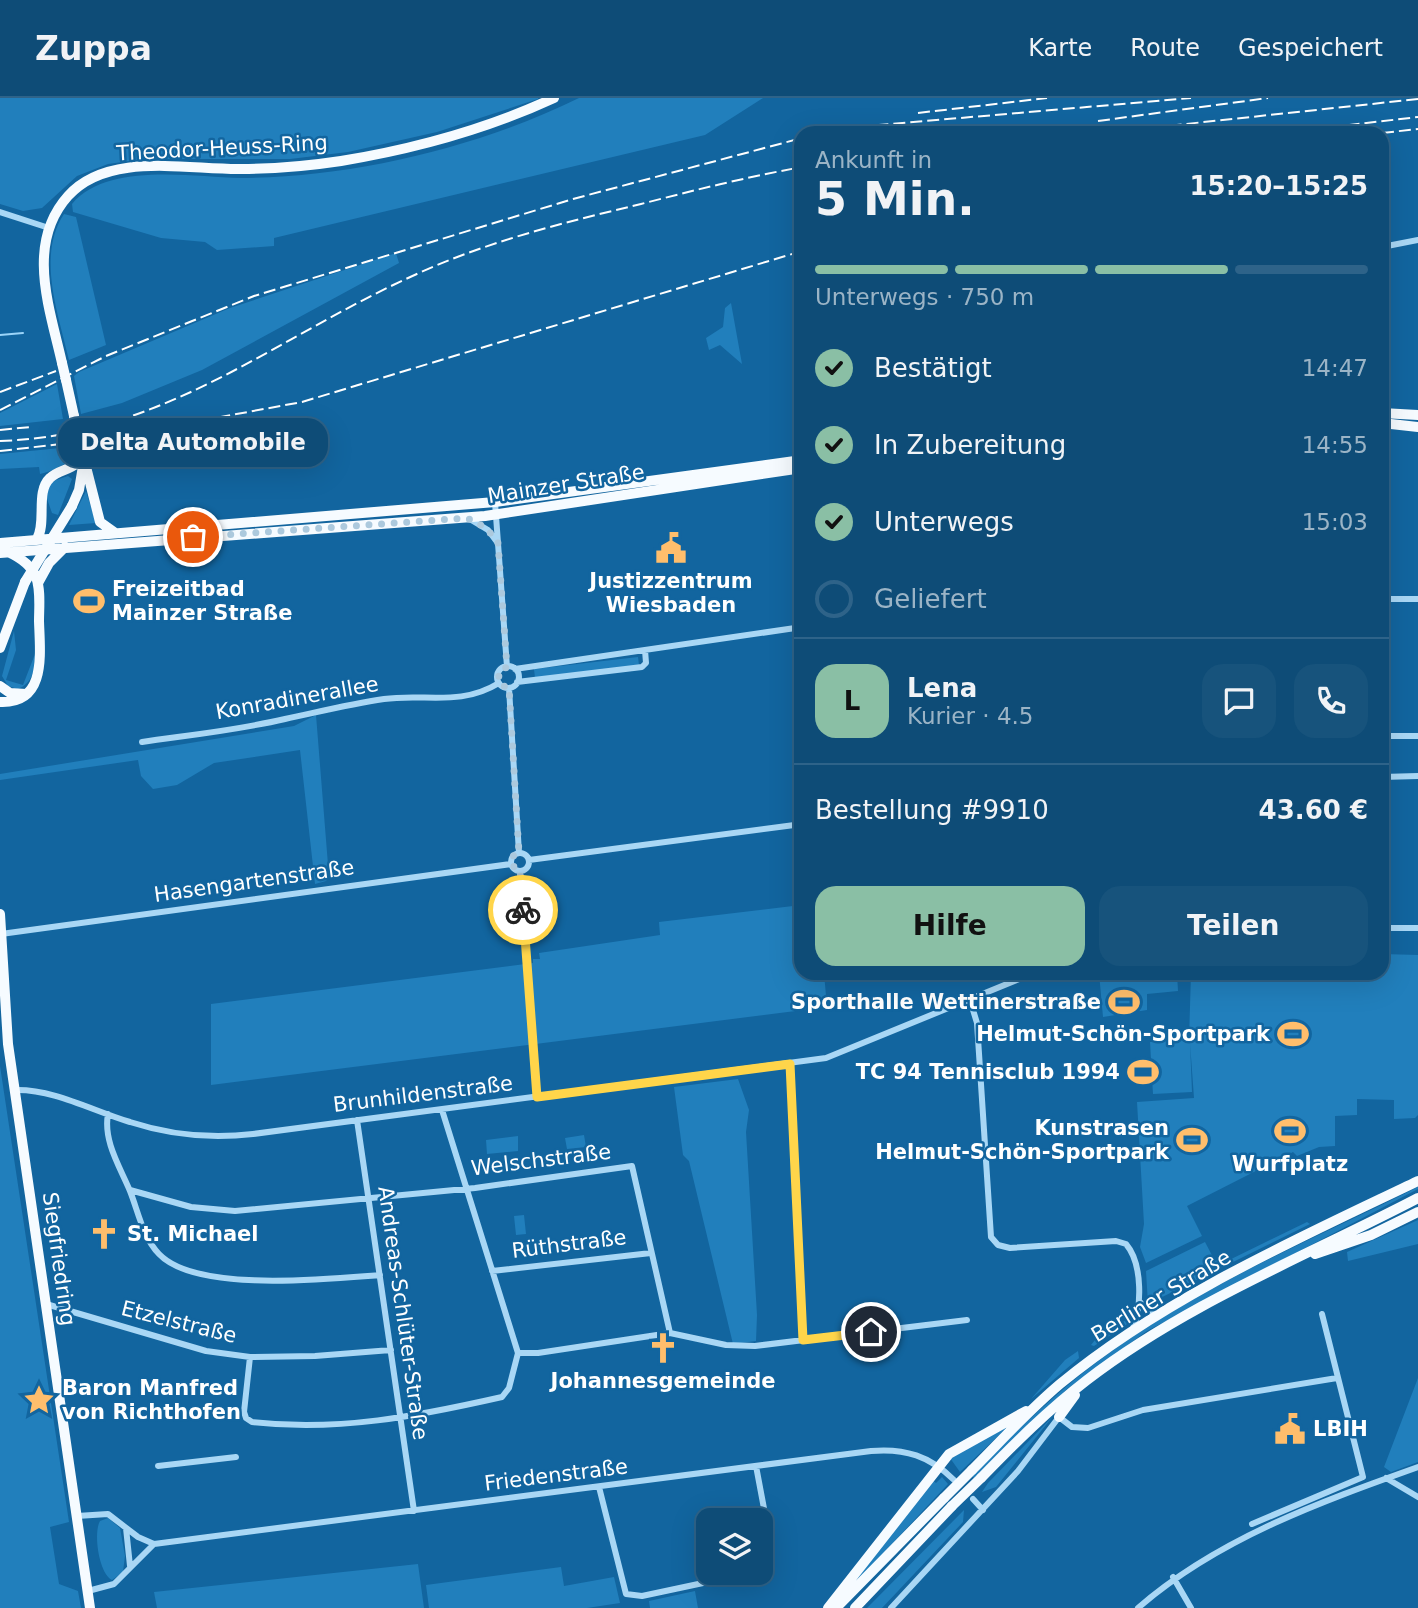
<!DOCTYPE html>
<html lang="de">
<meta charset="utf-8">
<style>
:root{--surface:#0e4c77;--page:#17537c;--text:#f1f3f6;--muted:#9bb4c6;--line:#2e6389;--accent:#8abfa5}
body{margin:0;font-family:"DejaVu Sans",sans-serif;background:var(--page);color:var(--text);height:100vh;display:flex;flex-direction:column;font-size:26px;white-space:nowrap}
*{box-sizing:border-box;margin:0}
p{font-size:23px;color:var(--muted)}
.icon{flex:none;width:38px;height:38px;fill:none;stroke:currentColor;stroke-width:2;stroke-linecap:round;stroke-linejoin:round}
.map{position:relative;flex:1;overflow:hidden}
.sheet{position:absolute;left:794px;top:28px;width:595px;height:854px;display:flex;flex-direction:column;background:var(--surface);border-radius:21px;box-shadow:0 7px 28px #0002,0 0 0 2px var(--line)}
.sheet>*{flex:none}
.fabs{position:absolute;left:696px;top:1410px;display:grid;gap:14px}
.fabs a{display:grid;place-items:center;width:77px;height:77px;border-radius:14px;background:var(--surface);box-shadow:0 7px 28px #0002,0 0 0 2px var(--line);font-size:35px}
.pin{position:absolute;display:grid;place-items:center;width:60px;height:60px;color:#fff;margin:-30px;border:4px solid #fff;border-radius:50%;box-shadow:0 2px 7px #0007}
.courier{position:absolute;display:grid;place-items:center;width:70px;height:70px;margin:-35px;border:5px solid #ffd54a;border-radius:50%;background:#fff;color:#222;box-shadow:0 2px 9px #0007}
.bubble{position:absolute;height:49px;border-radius:21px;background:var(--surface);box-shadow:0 7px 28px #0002,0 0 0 2px var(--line);font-size:23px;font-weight:700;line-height:49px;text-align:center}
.head em{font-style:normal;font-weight:700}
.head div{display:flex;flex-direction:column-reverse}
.head{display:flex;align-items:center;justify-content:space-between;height:119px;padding:0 21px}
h1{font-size:46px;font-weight:700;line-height:52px}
.bar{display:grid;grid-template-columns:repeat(4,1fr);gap:10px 7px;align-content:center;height:84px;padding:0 21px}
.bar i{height:9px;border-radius:5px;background:var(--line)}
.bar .active{background:var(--accent)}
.bar p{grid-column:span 4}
.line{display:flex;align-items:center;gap:18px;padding:0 21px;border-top:2px solid var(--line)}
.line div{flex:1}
.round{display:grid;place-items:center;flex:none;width:74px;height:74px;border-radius:21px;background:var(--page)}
ol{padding:0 21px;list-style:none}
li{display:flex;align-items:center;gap:21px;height:77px}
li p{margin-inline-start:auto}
li .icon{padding:7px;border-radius:50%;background:var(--accent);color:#111;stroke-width:4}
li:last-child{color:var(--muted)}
li i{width:38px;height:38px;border:4px solid var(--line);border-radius:50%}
.cta{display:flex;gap:14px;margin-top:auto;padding:14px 21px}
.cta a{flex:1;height:80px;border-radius:21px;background:var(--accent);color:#111;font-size:28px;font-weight:700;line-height:80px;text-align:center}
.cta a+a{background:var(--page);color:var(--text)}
header{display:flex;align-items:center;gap:42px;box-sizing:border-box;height:98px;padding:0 35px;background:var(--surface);border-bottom:2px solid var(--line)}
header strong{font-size:33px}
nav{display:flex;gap:38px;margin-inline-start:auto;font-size:24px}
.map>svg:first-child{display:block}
.green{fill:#217fbc}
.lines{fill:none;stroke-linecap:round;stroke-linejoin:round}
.stream{stroke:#9bd4f8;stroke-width:2}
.street{stroke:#a9d7f5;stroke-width:6}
.primary{stroke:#f6fbff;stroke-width:10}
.rail{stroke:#fff;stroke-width:2;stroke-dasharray:12 5;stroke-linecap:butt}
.primary-bridge{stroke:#f6fbff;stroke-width:10}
.done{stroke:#acc9dd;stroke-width:7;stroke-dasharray:0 12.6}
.route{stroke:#ffd54a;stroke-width:9}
.labels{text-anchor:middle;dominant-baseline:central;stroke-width:5;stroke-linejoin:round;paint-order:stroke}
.street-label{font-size:21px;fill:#fff;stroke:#12659f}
.poi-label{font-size:21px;font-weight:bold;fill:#fff;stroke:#12659f;text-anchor:start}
</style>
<header>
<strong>Zuppa</strong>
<nav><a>Karte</a><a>Route</a><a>Gespeichert</a></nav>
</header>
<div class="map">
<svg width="1418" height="1510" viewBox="0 0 1418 1510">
<rect width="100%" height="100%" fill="#12659f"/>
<path class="green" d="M0,0h538v1l-101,33 -89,20 -58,7h-146l-36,5 -31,12 -35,32 -19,3 -23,-7z
M579,0h184l-58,37 -431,103v8l-57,4 -12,-8 -44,-4 -88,-26 -1,-8c35,-42 119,-27 168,-26 111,0 240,-31 339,-80z
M64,116l12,3 30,128 -37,15c-10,-45 -33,-104 -5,-146z
M396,155l3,10 -197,107 -80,33 -41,11 -7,-38 5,-4 151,-64z
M731,205l11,61 -22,-19 -11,5 -3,-12 17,-11 2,-19z
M57,286l6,35 -63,7v-13z
M70,349l2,11c-7,7 -22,14 -32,16l-1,-7 -39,2v-15z
M68,378l4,3 -14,36 -6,-2 -6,-17 4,-14z
M86,393l10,32 -27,2z
M14,533l2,19 -10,30 17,5 12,-31c0,15 -2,29 -17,35l-10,-3 -6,-10z
M638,559l1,8 -104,13 -1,-9z
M316,617l13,162 -3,4 -11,3 -15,-134 -86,13 -37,22 -24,4 -12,-13 -3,-16 -138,20v-6l294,-48z
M801,807l1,68h22l3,34 -616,78v-81l322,-41v-4h7l-1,-6 121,-18 -1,-13z
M1383,856l35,1v160l-3,3 -21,1v-19l-37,-1v16l-22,1v30l-16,1 -22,9 -4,-4 -106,54 15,30 -56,27 -6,-16 4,-23 -7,-122 57,-4 -4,-55 2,49 -39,2 -3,-52 39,-2 2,-67h191z
M1099,875h78l1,18 -31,3v16l-44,7z
M0,968l69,456 -19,5 9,57 19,7 3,17h-81z
M738,981l11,31 -3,22 11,183 -1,26 -23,3 -44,-183 -6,-6 -9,-68z
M584,1037l2,12 -19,2 -2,-11z
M518,1038v15l-31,3 -1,-14z
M1418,1089v2l-271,142 -80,58 -93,89 -2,-2c43,-44 86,-86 136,-122 94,-69 206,-115 310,-167z
M524,1117l2,19 -10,1 -2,-19z
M1418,1122v24l-70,17 -1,-9z
M1307,1124l3,2 -162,80 -2,-33 59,-29 10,19 3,-1 3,4z
M1132,1219l-6,8 -32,21 -3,-1 8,-10z
M1078,1253l1,7 -48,41 34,-39z
M1418,1280v84l-27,10 -7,-5z
M1054,1317l-58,72 -14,5 6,-9z
M1014,1323l-54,51 -10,-14z
M942,1379l6,7 -103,110 86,-115 5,4z
M964,1412l-1,12 -81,86h-15z
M108,1420l12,10 5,28 -2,16 -11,8c-13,-6 -19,-47 -12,-59z
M418,1466l6,44h-267l-3,-16z
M561,1469l3,19 50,-9 6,26 -33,5h-158l-3,-23z
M695,1493l3,17h-48l-1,-7z"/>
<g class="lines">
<path class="stream" d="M0,237l23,-2"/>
<path class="street" d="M0,114l49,16
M1382,149l36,-7
M796,371l6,134
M495,404l12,165
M468,420l20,12 9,12
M1382,501h36
M497 579a11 11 0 1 1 22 0a11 11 0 1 1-22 0Z
M515,571l287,-42
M517,584l125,-15 4,-4 -1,-13
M509,590l10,165
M1382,638h36
M142,644c48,-7 96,-12 143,-23 33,-7 65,-15 99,-20 40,-6 76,8 115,-16
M1382,679l36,-1
M511 764a9 9 0 1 1 18 0a9 9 0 1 1-18 0Z
M529,762l273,-36
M520,774l17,225
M1382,830h36
M1,836l510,-70
M970,902l7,23 14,214 7,8 12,3 106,-7 10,3c17,20 16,64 6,87
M790,966l13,276
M15,992c39,-1 78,21 115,32 40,13 81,17 123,12l573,-76 208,-85
M108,1016c-5,27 12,53 22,77 8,20 13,47 29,63 37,39 169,25 221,21
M357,1022l57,391
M130,1092l61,17 44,4 240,-23 157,-22 38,167
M492,1173l159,-18
M1140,1204l7,8 13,3
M46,1206l160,47 44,6 65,-1 76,-6
M518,1255h20l132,-20 56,12 29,1 212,-26
M250,1259l-6,55 2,6 6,4c86,10 166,-6 250,-25l7,-9 9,-35 -76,-243
M158,1368l78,-9
M756,1368l16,85 -3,15 -8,5
M1386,1380l32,19
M599,1389l27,107 16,2 108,-23
M973,1401l10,11
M77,1418l31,-2 30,23 16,7
M1252,1426l111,-47 -41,-163
M126,1430l4,38
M1173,1479l18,31
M88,1493l26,-7 40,-40 717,-93c34,-3 59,5 83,29
M891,1510l127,-137 41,-54 13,10 16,1 55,-18 194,-32
M1138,1510c79,-69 182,-106 280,-141"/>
<path class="primary" d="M62,265c-12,-54 -37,-119 6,-167 40,-45 120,-26 173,-27 33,0 67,-3 100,-8 73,-12 146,-32 213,-63
M66,282l8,36
M1382,315l36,2
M1382,325l36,4
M83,357l17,67 14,10
M72,408l7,-16 4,-24
M37,441c10,-17 -2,-47 13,-61 7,-7 18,-8 26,-14l5,-14
M0,445l495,-41 307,-42
M0,455l485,-37 317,-48
M38,485l11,-20 16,-16
M0,550l25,-66
M0,588l10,7 16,1
M0,604c47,2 40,-48 39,-81 0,-13 2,-31 -3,-44 -5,-12 -17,-20 -28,-25
M0,816l8,130 82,564
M1315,1156l56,-19 47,-23
M1059,1319l16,-22
M972,1372c29,-29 57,-60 88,-86 104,-86 237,-145 358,-203
M981,1380c33,-34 67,-68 106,-98 100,-77 220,-124 331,-182
M828,1510l121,-154 77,-43
M836,1510l108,-110
M855,1510l97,-102"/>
<path class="rail" d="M918,15l129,-15
M1098,23l170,-23
M826,35l53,-8 312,-27
M1005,35l52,-7
M1049,35l62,-7
M1102,35l316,-34
M1280,35l138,-16
M1382,35l36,-4
M0,294l56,-21
M0,312l106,-54 148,-60 319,-97 229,-61
M0,332l31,-3
M0,343c167,-6 275,-104 419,-168 70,-32 147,-51 222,-69 54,-14 106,-27 161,-37
M0,353l96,-11 206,-38 500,-151"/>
<path class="primary-bridge" d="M62,265l4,17
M74,318l7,34
M25,484l47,-76
M944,1400l28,-28
M952,1408l29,-28"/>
</g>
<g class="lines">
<path class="done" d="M193,439l273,-19c14,5 24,12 32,25l9,124 -9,6 3,12 8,3 10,165 -6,3 -2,8 9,8 3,38"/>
<path class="route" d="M523,812l14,187 253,-33 13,276 68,-8"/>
</g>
<defs>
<symbol id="civic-bare" viewBox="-9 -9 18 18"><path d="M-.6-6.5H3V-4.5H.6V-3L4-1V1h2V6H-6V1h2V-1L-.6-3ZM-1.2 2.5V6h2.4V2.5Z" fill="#ffbe6c" stroke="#12659f" stroke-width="2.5" paint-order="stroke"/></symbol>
<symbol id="stadium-bare" viewBox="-9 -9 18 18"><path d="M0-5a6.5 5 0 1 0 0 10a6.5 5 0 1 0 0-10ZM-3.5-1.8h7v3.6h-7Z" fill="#ffbe6c" stroke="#12659f" stroke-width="2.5" paint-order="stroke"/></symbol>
<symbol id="church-bare" viewBox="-9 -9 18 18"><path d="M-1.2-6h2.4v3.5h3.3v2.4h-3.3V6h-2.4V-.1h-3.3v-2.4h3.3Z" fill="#ffbe6c" stroke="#12659f" stroke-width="2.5" paint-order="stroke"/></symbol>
<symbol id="sight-bare" viewBox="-9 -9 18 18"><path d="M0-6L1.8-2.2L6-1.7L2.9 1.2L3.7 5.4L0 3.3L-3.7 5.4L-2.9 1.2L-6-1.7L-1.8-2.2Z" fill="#ffbe6c" stroke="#12659f" stroke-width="2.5" paint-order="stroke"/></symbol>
</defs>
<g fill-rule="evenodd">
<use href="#civic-bare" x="649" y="428" width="44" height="44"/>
<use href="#stadium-bare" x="67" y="481" width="44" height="44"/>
<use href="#stadium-bare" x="1102" y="882" width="44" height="44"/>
<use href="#stadium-bare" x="1271" y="914" width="44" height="44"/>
<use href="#stadium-bare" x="1121" y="952" width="44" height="44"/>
<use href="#stadium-bare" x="1268" y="1011" width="44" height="44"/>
<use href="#stadium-bare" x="1170" y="1020" width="44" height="44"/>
<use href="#church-bare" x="82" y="1114" width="44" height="44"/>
<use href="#church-bare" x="641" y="1228" width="44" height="44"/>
<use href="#sight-bare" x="17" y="1280" width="44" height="44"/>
<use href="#civic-bare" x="1268" y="1309" width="44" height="44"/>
</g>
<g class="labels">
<g class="street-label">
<text transform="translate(222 50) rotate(-3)">Theodor-Heuss-Ring</text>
<text transform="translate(566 386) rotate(-9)">Mainzer Straße</text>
<text transform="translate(297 600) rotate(-10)">Konradinerallee</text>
<text transform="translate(254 783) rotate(-8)">Hasengartenstraße</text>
<text transform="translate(423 996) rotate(-7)">Brunhildenstraße</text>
<text transform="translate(541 1062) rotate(-7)">Welschstraße</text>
<text transform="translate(569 1146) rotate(-7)">Rüthstraße</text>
<text transform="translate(59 1161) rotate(82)">Siegfriedring</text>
<text transform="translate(1161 1198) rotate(-31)">Berliner Straße</text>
<text transform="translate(403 1215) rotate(82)">Andreas-Schlüter-Straße</text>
<text transform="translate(179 1224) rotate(14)">Etzelstraße</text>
<text transform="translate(556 1377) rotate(-7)">Friedenstraße</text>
</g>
<g class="poi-label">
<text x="671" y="483" text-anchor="middle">Justizzentrum<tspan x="671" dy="24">Wiesbaden</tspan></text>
<text x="112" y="491">Freizeitbad<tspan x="112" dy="24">Mainzer Straße</tspan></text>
<text x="1101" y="904" text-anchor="end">Sporthalle Wettinerstraße</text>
<text x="1270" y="936" text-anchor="end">Helmut-Schön-Sportpark</text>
<text x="1120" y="974" text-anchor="end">TC 94 Tennisclub 1994</text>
<text x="1169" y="1030" text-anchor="end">Kunstrasen<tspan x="1169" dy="24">Helmut-Schön-Sportpark</tspan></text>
<text x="1290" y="1066" text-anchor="middle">Wurfplatz</text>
<text x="127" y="1136">St. Michael</text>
<text x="663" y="1283" text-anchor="middle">Johannesgemeinde</text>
<text x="62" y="1290">Baron Manfred<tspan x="62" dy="24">von Richthofen</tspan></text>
<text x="1313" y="1331">LBIH</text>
</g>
</g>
</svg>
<div class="fabs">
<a><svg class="icon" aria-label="layers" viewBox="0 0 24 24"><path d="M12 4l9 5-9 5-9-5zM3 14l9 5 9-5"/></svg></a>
</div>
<div class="pin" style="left:193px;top:439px;background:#ea580c"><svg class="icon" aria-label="bag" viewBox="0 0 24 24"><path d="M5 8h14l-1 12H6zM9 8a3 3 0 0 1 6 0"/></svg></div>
<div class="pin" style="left:871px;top:1234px;background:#1f2937"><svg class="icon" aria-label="home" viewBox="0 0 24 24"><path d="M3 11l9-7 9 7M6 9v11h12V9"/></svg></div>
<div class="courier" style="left:523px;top:812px"><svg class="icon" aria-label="bike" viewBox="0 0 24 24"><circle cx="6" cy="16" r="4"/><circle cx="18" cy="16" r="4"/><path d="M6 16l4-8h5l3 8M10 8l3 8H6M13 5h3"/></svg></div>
<div class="bubble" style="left:58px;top:320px;width:270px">Delta Automobile</div>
<section class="sheet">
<div class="head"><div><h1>5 Min.</h1><p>Ankunft in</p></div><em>15:20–15:25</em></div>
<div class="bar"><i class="active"></i><i class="active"></i><i class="active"></i><i></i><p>Unterwegs · 750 m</p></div>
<ol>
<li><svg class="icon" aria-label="check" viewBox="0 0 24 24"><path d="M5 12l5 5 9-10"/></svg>Bestätigt<p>14:47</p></li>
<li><svg class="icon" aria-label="check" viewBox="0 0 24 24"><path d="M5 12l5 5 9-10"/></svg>In Zubereitung<p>14:55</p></li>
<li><svg class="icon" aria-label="check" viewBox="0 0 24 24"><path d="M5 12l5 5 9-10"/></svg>Unterwegs<p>15:03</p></li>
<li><i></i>Geliefert</li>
</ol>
<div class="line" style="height:126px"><b class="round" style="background:var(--accent);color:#111">L</b><div><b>Lena</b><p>Kurier · 4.5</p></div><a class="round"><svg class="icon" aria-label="chat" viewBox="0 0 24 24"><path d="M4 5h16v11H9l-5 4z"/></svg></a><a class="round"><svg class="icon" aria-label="phone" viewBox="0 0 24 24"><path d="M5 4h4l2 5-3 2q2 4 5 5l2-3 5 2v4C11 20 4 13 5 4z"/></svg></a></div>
<div class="line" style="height:91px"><div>Bestellung #9910</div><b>43.60 €</b></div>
<div class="cta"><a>Hilfe</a><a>Teilen</a></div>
</section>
</div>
